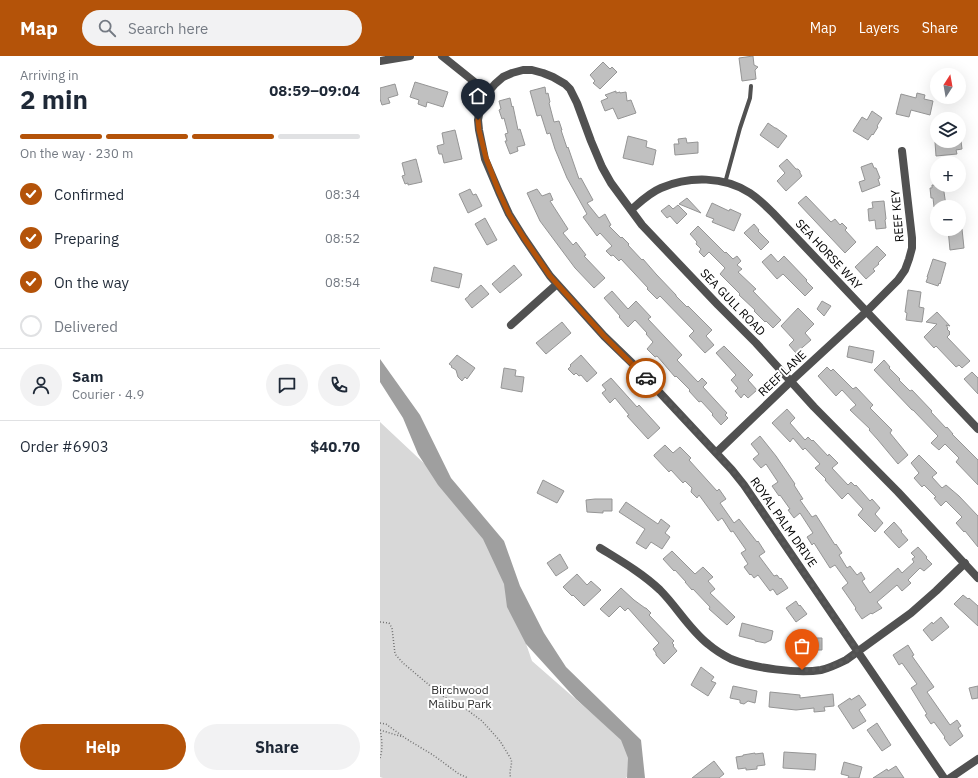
<!DOCTYPE html>
<meta charset="utf-8">
<style>
:root{--surface:#fff;--page:#f2f2f3;--text:#1f2937;--muted:#747a83;--line:#e0e1e3;--accent:#b45309}
body{margin:0;font-family:"IBM Plex Sans",sans-serif;background:var(--page);color:var(--text);height:100vh;display:flex;flex-direction:column;font-size:15px;white-space:nowrap}
*{box-sizing:border-box;margin:0}
p{font-size:13px;color:var(--muted)}
.icon{flex:none;width:22px;height:22px;fill:none;stroke:currentColor;stroke-width:2;stroke-linecap:round;stroke-linejoin:round}
.map{position:relative;flex:1;overflow:hidden}
.drawer{display:flex;flex-direction:column;background:var(--surface);width:380px}
.drawer>*{flex:none}
.needle{width:26px;rotate:11deg}
.controls{position:absolute;left:550px;top:12px;display:grid;gap:8px}
.controls a{display:grid;place-items:center;width:36px;height:36px;border-radius:50%;background:var(--surface);box-shadow:0 4px 16px #0002;font-size:20px}
.pin{position:absolute;display:grid;place-items:center;width:34px;height:34px;color:#fff;margin:-41px -17px;border-radius:50% 50% 50% 0;rotate:-45deg;box-shadow:0 0 4px #0007}
.pin .icon{rotate:45deg}
.courier{position:absolute;display:grid;place-items:center;width:40px;height:40px;margin:-20px;border:3px solid #b45309;border-radius:50%;background:#fff;color:#222;box-shadow:0 1px 5px #0007}
.summary em{font-style:normal;font-weight:700}
.summary div{display:flex;flex-direction:column-reverse}
.summary{display:flex;align-items:center;justify-content:space-between;height:68px;padding:0 20px}
h1{font-size:26px;font-weight:700;line-height:30px}
.bar{display:grid;grid-template-columns:repeat(4,1fr);gap:6px 4px;align-content:center;height:48px;padding:0 20px}
.bar i{height:5px;border-radius:3px;background:var(--line)}
.bar .on{background:var(--accent)}
.bar p{grid-column:span 4}
.line{display:flex;align-items:center;gap:10px;padding:0 20px;border-top:1px solid var(--line)}
.line div{flex:1}
.round{display:grid;place-items:center;flex:none;width:42px;height:42px;border-radius:21px;background:var(--page)}
ol{padding:0 20px;list-style:none}
li{display:flex;align-items:center;gap:12px;height:44px}
li p{margin-inline-start:auto}
li .icon{padding:4px;border-radius:50%;background:var(--accent);color:#fff;stroke-width:4}
li:last-child{color:var(--muted)}
li i{width:22px;height:22px;border:2px solid var(--line);border-radius:50%}
.action{display:flex;gap:8px;margin-top:auto;padding:8px 20px}
.action a{flex:1;height:46px;border-radius:24px;background:var(--accent);color:#fff;font-size:16px;font-weight:700;line-height:46px;text-align:center}
.action a+a{background:var(--page);color:var(--text)}
header{display:flex;align-items:center;gap:24px;box-sizing:border-box;height:56px;padding:0 20px;background:var(--accent);color:#fff}
header strong{font-size:19px}
nav{display:flex;gap:22px;margin-inline-start:auto;font-size:14px}
.search{width:280px;height:36px;background:var(--page);display:flex;align-items:center;gap:10px;box-sizing:border-box;padding:0 14px;border-radius:22px;color:var(--muted);font-size:15px}
main{display:flex;flex:1;min-height:0}
.map>svg:first-child{display:block}
.green{fill:#d8d8d8}
.water{fill:#9f9f9f}
.building{fill:#c0c0c0;stroke:#959595}
.lines{fill:none;stroke-linecap:round;stroke-linejoin:round}
.path{stroke:#737373;stroke-width:1.5;stroke-dasharray:1 2;stroke-linecap:butt}
.service{stroke:#515151;stroke-width:4}
.minor{stroke:#515151;stroke-width:8}
.done{stroke:#595959;stroke-width:4;stroke-dasharray:0 7.2}
.route{stroke:#b45309;stroke-width:5}
.labels{text-anchor:middle;dominant-baseline:central;stroke-width:4;stroke-linejoin:round;paint-order:stroke}
.street-label{font-size:12px;fill:#000;stroke:#fff}
.park-label{font-size:12px;fill:#2f2f2f;stroke:#fff}
</style>
<header>
<strong>Map</strong>
<div class="search"><svg class="icon" aria-label="search" viewBox="0 0 24 24"><circle cx="10" cy="10" r="6"/><path d="M15 15l6 6"/></svg>Search here</div>
<nav><a>Map</a><a>Layers</a><a>Share</a></nav>
</header>
<main>
<section class="drawer">
<div class="summary"><div><h1>2 min</h1><p>Arriving in</p></div><em>08:59–09:04</em></div>
<div class="bar"><i class="on"></i><i class="on"></i><i class="on"></i><i></i><p>On the way · 230 m</p></div>
<ol>
<li><svg class="icon" aria-label="check" viewBox="0 0 24 24"><path d="M5 12l5 5 9-10"/></svg>Confirmed<p>08:34</p></li>
<li><svg class="icon" aria-label="check" viewBox="0 0 24 24"><path d="M5 12l5 5 9-10"/></svg>Preparing<p>08:52</p></li>
<li><svg class="icon" aria-label="check" viewBox="0 0 24 24"><path d="M5 12l5 5 9-10"/></svg>On the way<p>08:54</p></li>
<li><i></i>Delivered</li>
</ol>
<div class="line" style="height:72px"><a class="round"><svg class="icon" aria-label="person" viewBox="0 0 24 24"><circle cx="12" cy="8" r="4"/><path d="M4 21q1-7 8-7t8 7"/></svg></a><div><b>Sam</b><p>Courier · 4.9</p></div><a class="round"><svg class="icon" aria-label="chat" viewBox="0 0 24 24"><path d="M4 5h16v11H9l-5 4z"/></svg></a><a class="round"><svg class="icon" aria-label="phone" viewBox="0 0 24 24"><path d="M5 4h4l2 5-3 2q2 4 5 5l2-3 5 2v4C11 20 4 13 5 4z"/></svg></a></div>
<div class="line" style="height:52px"><div>Order #6903</div><b>$40.70</b></div>
<div class="action"><a>Help</a><a>Share</a></div>
</section>
<div class="map">
<svg width="598" height="722" viewBox="0 0 598 722">
<rect width="100%" height="100%" fill="#fff"/>
<path class="green" d="M0,366l82,77 30,46 40,116 111,97 -17,20h-243l-3,-1z"/>
<path class="water" d="M0,303l40,56 31,63 53,63 16,45 24,47 22,34 75,73 4,38h-18l1,-20 -7,-18 -45,-41 -50,-55 -19,-37 -3,-23 -21,-45 -45,-54 -20,-31 -15,-36 -23,-36z"/>
<path class="building" d="M373,0l1,9 4,2 -3,3 1,9 -14,2 -3,-23z
M223,6l7,7 2,-2 5,5 -17,17 -7,-6 2,-2 -5,-6z
M35,26l33,10 -5,15 -16,-5 -1,5 -8,-3 1,-4 -9,-3z
M15,28l3,11 -10,3 2,5 -8,2 -2,-6v-11z
M165,31l1,7 2,-1 2,9 -1,1 5,19 5,-1 3,9h-1l6,18 1,-1 11,32 2,-1 12,22 -6,3 12,15 6,-4 6,11 -2,1 12,12 1,-1 7,7 -1,1 14,15 1,-1 13,15 20,21v1l11,11 1,-1 24,24 -6,6 8,9 -9,8 -16,-17 5,-5 -34,-35 -3,3 -10,-10 1,-1 -27,-29 -2,2 -6,-6 -2,1 -5,-5 6,-5 -12,-13 -3,3 -14,-19 4,-3 -20,-36 -12,-29 -5,-16 -3,1 -6,-19 -4,1 -7,-25z
M236,35v2l4,-1v1l6,-1 1,9 4,-1 5,13 -18,6 -5,-11 -8,3 -4,-10 7,-3 -3,-3z
M537,37l8,2 -1,4 9,2 -3,14 -19,-5 -2,7 -13,-3 5,-20 15,4z
M130,42l2,9 1,-1 5,24 2,-1 5,16 -8,2 1,4 -8,3 -5,-13h2l-2,-7 3,-1 -4,-15 -2,1 -3,-9 2,-1 -2,-8z
M492,55l10,7 -5,8 1,1 -5,8 -1,-1 -4,6 -15,-9 9,-14 5,3z
M388,67l7,5h1l11,8 -9,12 -18,-13z
M75,74l7,29 -18,4 -2,-9h-3l-2,-8 7,-2 -2,-11z
M248,80l19,5 -1,6 10,3 -3,15 -30,-7z
M306,82l1,5 11,-1v11l-23,2 -1,-11h5l-1,-5z
M564,85h17l1,8 -6,1 1,4 -21,2 -1,-14z
M36,103l6,23 -14,3v-2l-3,1 -3,-8 3,-1 -3,-12z
M407,103l9,10h2l2,2v2l2,3 -16,15 -9,-10 8,-8 -6,-7z
M492,107l2,5h2l4,10 -2,1 2,6 -18,7 -3,-10 6,-2 -4,-13z
M552,129h11l3,21 -12,1 -1,-9h-2l-1,-10h2z
M90,133l3,6 3,-1 6,12 -14,7 -9,-19z
M157,133l5,7 8,-3 3,7 -3,1 18,28 -5,4 10,12 3,-3 10,13 -2,1 21,22 -11,10 -19,-20 -35,-47 -13,-28z
M426,140l25,26 4,-3 5,6 2,-2 5,5 -2,2 11,12 -11,11 -47,-50z
M307,142l14,15 -22,-9z
M504,145l2,18 -1,1 1,8 -10,1 -1,-9 -6,1 -1,-12 5,-1 -1,-6z
M332,147l17,8 1,-2 11,5 -7,17 -22,-9 2,-3 -8,-3z
M289,149l4,4 5,-4 9,9 -10,10 -7,-8 -3,2 -6,-7z
M105,162l12,22 -10,5 -12,-21z
M374,168l5,6 -1,1 11,11 -8,8 -17,-17z
M318,170l27,27 1,-1 7,7 4,-3 4,5 -4,4 5,4 -4,3 18,17 -3,2 28,29 -8,8 -7,-7 -1,1 -11,-11 1,-1 -16,-15 1,-1 -20,-20 5,-6 -16,-16 -5,5 -5,-5 2,-3 -5,-5 1,-2 -7,-8z
M568,173h14l2,19 -14,2z
M497,190l9,9 -8,8 1,1 -6,5 2,2 -9,8 -11,-12z
M391,198l7,8 6,-6 23,24 -1,1 7,7 -8,8 -22,-22 -6,5 -15,-17z
M553,203l13,4 -6,21 -1,-1 -1,3 -12,-4 2,-5h-1z
M134,209l8,10 -22,18 -8,-9z
M54,211l28,7 -3,14 -28,-7z
M101,229l8,9 -17,14 -7,-9 4,-3v-1z
M528,234l13,2 -2,15 5,1 -2,14 -16,-2 1,-7 -2,-1z
M232,235l16,18 8,-8 15,16 -3,2 34,36 -5,5 21,22 4,-4 5,5 -4,4 24,26 -2,2 3,3 -7,7 -9,-10 1,-1 -12,-13 -2,1 -10,-11 1,-1 -14,-14 -1,1 -18,-21 -2,1 -8,-8 6,-7 -7,-8 1,-1 -12,-13 -7,7 -9,-10 1,-1 -16,-18z
M442,245l9,5 -7,10 -7,-7z
M418,252l16,16 -9,9 6,7 -15,13 -7,-8 5,-5 -13,-14z
M557,256l13,14 -4,-1 2,3 -1,1 3,3 -1,1 1,1 -3,3 23,24 -8,7 -3,-3 -3,2 -20,-21 -2,2 -10,-11 13,-13 -11,-2z
M182,266l9,11 -25,21 -10,-11z
M344,290l29,29 -5,5 9,10 -9,8 -4,-4 -3,4 -6,-7 3,-3 -7,-8 5,-5 -20,-22z
M469,290l25,5 -2,12 -25,-6z
M77,299l18,13 -8,11 -2,-2 -3,4 -4,-4 -2,-7 -5,-3 1,-1 -3,-2z
M201,299l16,18 -10,9 -6,-7 -2,1 -3,-3 -2,2 -6,-6 3,-3 -1,-1z
M504,304l6,7 -1,1 11,11 -1,1 11,11 2,-1 20,21 -1,1 15,16 1,-1 6,7h-1l26,26v25l-22,-23 3,-4 -14,-14 -6,6 -8,-7 7,-7 -25,-26h-1l-38,-40z
M447,311l4,4 2,-2 20,20 3,-2 17,18 -3,3 22,22 -2,3 18,22 -10,9 -20,-24 -9,-10 1,-1 -20,-19 6,-5 -14,-15 -6,6 -18,-20z
M124,312l12,2 -1,6 9,1 -2,15 -21,-4z
M592,316l6,6v16l-14,-15z
M231,322l26,29 2,-2 21,23 -12,11 -21,-23 2,-1 -14,-17 -5,5 -8,-10 4,-3 -4,-5z
M407,353l8,9 -5,5 15,17 3,-3 4,4 1,-1 15,16 1,-2 9,9 -6,5 16,17 3,-3 4,4 1,-1 14,16 2,-2 8,9 -5,6 8,9 -8,9 -17,-17 5,-6 -15,-16 -6,6 -17,-19 1,-1 -11,-11 5,-4 -15,-16 -2,2 -10,-12 -3,4 -18,-19z
M380,380l16,20 19,28 -1,1 9,14 -3,1 12,17 4,-2 19,30 1,-1 6,9 -3,2 8,13 3,-2 7,9 4,-3 4,7 -3,2 8,12 28,-25 4,5 12,-11 -2,-3 3,-2 -4,-4 7,-6 9,10 -1,1 6,6 -8,7 -4,-3 -12,12 3,3 -9,8 -5,-6 -20,17 5,6 -10,6 -1,-1 -9,6 -7,-10 1,-1 -14,-20 6,-5 -13,-18 -5,3 -16,-25 -2,2 -5,-8 6,-4 -13,-20 -6,5 -6,-8 2,-1 -10,-14 -1,1 -7,-10 6,-4 -12,-18 -5,4 -8,-9 6,-5 -8,-10z
M285,389l8,8 7,-6 11,11 -2,2 28,31 2,-2 7,10 -6,4 14,20 5,-4 18,23 1,-1 7,11 -6,4 15,20 3,-1 3,4 1,-1 7,10 -11,7 -4,-6 -3,2 -12,-16 -4,3 -3,-4 -1,1 -6,-8 4,-3 -7,-11 5,-3 -13,-19 -2,1 -9,-14 -4,3 -19,-26 -2,3 -6,-6 1,-4 -7,-7 -2,2 -12,-13 -2,2 -15,-16v-1z
M539,399l18,18 -5,4 10,11 4,-3 13,11 19,20v31l-13,-16 -1,1 -8,-9 6,-6 -16,-16 -5,5 -7,-8 2,-1 -12,-12 -2,2 -8,-9 5,-5 -8,-10z
M163,424l21,11 -7,12 -20,-10z
M215,443h17v12h-9v2l-16,-1 -1,-12z
M246,446l32,22 3,-5 9,7 -5,7 5,4 -8,12 -11,-7 -5,7 -10,-6 9,-14 -26,-17z
M514,466l8,9 -1,1 7,8 -9,8 -15,-16z
M292,495l23,23 8,-7 10,10 -5,4 7,8 -5,4 25,24 -8,8 -18,-16 1,-2 -17,-18 -1,1 -7,-8h1l-11,-12 -1,1 -11,-12z
M180,498l8,14 -12,8 -9,-13z
M197,518l10,11 4,-4 10,9 -17,16 -11,-11 -1,1 -9,-9z
M241,532l13,12 11,8h1l5,5 -2,2 25,26 -2,2 2,2 -1,1 4,5 -13,13 -8,-9v-2l-3,-4 6,-6 -31,-35 -3,3 -5,-5 -11,11 -9,-8z
M583,539l5,4 1,-1 9,8v20l-24,-22z
M416,545l3,5 1,-1 7,9 -11,8 -10,-14z
M561,561l8,10 -17,14 -9,-11 9,-8 1,2z
M362,567l31,8 -2,9 -6,3 -10,-2v-1l-16,-4z
M415,582h27v12h-27z
M528,589l6,10 -2,1 22,31 -7,5 23,33 7,-5 4,6 -3,2 5,8 -13,10 -6,-8 1,-1 -11,-15 -3,2 -6,-9 2,-1 -16,-26 6,-4 -15,-21 -3,2 -6,-10z
M321,611l13,10 -3,4 5,2 -8,13 -17,-11z
M353,630l24,5 -2,12 -7,-2 -4,3 -4,-1v-3l-10,-2z
M598,630v12l-6,1 -3,-11z
M390,636l30,3v3l33,-4 1,12 -10,1 1,4 -11,1v-4l-18,2 -27,-3z
M479,639l7,10 -7,5 7,11 -13,8 -15,-23 12,-8 1,2z
M497,667l14,22 -9,6 -15,-21z
M404,696l32,2 -1,16 -32,-2z
M375,697v1l8,-1 2,12 -8,1v3l-11,1v-2l-8,1 -2,-12 7,-1v-1z
M334,705l10,13 -5,4h-27z
M464,706l18,5 -3,11h-11l1,-2 -8,-2z
M516,710l8,12h-31l14,-9 1,2z"/>
<g class="lines">
<path class="path" d="M0,566l9,1 3,5 3,26 8,9 38,32 25,14 16,12 18,20 11,18c2,6 -3,13 0,19
M0,667l6,1 19,14 28,17 26,19 9,4
M0,674l23,7
M0,702c3,-9 2,-19 0,-28"/>
<path class="service" d="M345,127l15,-55 10,-30 1,-12"/>
<path class="minor" d="M62,0l45,36
M0,5l30,-5
M251,154c9,-8 18,-17 30,-22 28,-12 63,-12 89,5 9,6 16,13 23,20l205,216
M131,269l46,-41
M336,397l74,-71 76,-70 32,-32 7,-10 4,-11 3,-11v-10l-10,-87
M220,492c21,13 42,25 60,42 17,17 29,39 48,54 7,6 15,11 23,15 22,9 67,15 90,11 9,-2 17,-6 25,-10l65,-47 25,-22 29,-28
M564,722l-200,-293 -12,-15 -99,-106 -29,-28 -54,-60 -26,-38 -15,-24 -10,-22 -14,-33 -6,-29 -1,-10 2,-11 4,-12 11,-13 8,-7 9,-4 11,-3h9l11,3 10,4 12,7 5,5 7,14 14,38 11,26 9,16 31,42 76,80 38,38 58,64 84,85 80,86
M570,722l28,-19"/>
</g>
<g class="lines">
<path class="done" d="M266,322l86,92 12,15 114,167c-18,13 -33,19 -56,18"/>
<path class="route" d="M98,64l1,10 7,28 13,34 10,22 15,24 26,38 54,60 42,42"/>
</g>
<g class="labels">
<g class="street-label">
<text transform="translate(517 160) rotate(-95)">REEF KEY</text>
<text transform="translate(449 198) rotate(47)">SEA HORSE WAY</text>
<text transform="translate(353 246) rotate(46)">SEA GULL ROAD</text>
<text transform="translate(402 317) rotate(-43)">REEF LANE</text>
<text transform="translate(404 466) rotate(55)">ROYAL PALM DRIVE</text>
</g>
<g class="park-label">
<text x="80" y="633">Birchwood<tspan x="80" dy="14">Malibu Park</tspan></text>
</g>
</g>
</svg>
<div class="controls">
<a><svg class="needle" viewBox="-14 -14 28 28"><path d="M0-13l5 13h-10z" fill="#e53935"/><path d="M0 13l5-13h-10z" fill="#747a83"/></svg></a>
<a><svg class="icon" aria-label="layers" viewBox="0 0 24 24"><path d="M12 4l9 5-9 5-9-5zM3 14l9 5 9-5"/></svg></a>
<a>+</a>
<a>−</a>
</div>
<div class="pin" style="left:422px;top:614px;background:#ea580c"><svg class="icon" aria-label="bag" viewBox="0 0 24 24"><path d="M5 8h14l-1 12H6zM9 8a3 3 0 0 1 6 0"/></svg></div>
<div class="pin" style="left:98px;top:64px;background:#1f2937"><svg class="icon" aria-label="home" viewBox="0 0 24 24"><path d="M3 11l9-7 9 7M6 9v11h12V9"/></svg></div>
<div class="courier" style="left:266px;top:322px"><svg class="icon" aria-label="car" viewBox="0 0 24 24"><path d="M5 17H2v-5l4-1 3-4h7l3 4 3 1v5h-3M9 17h6M6 11h13"/><circle cx="7" cy="17" r="2"/><circle cx="17" cy="17" r="2"/></svg></div>
</div>
</main>
